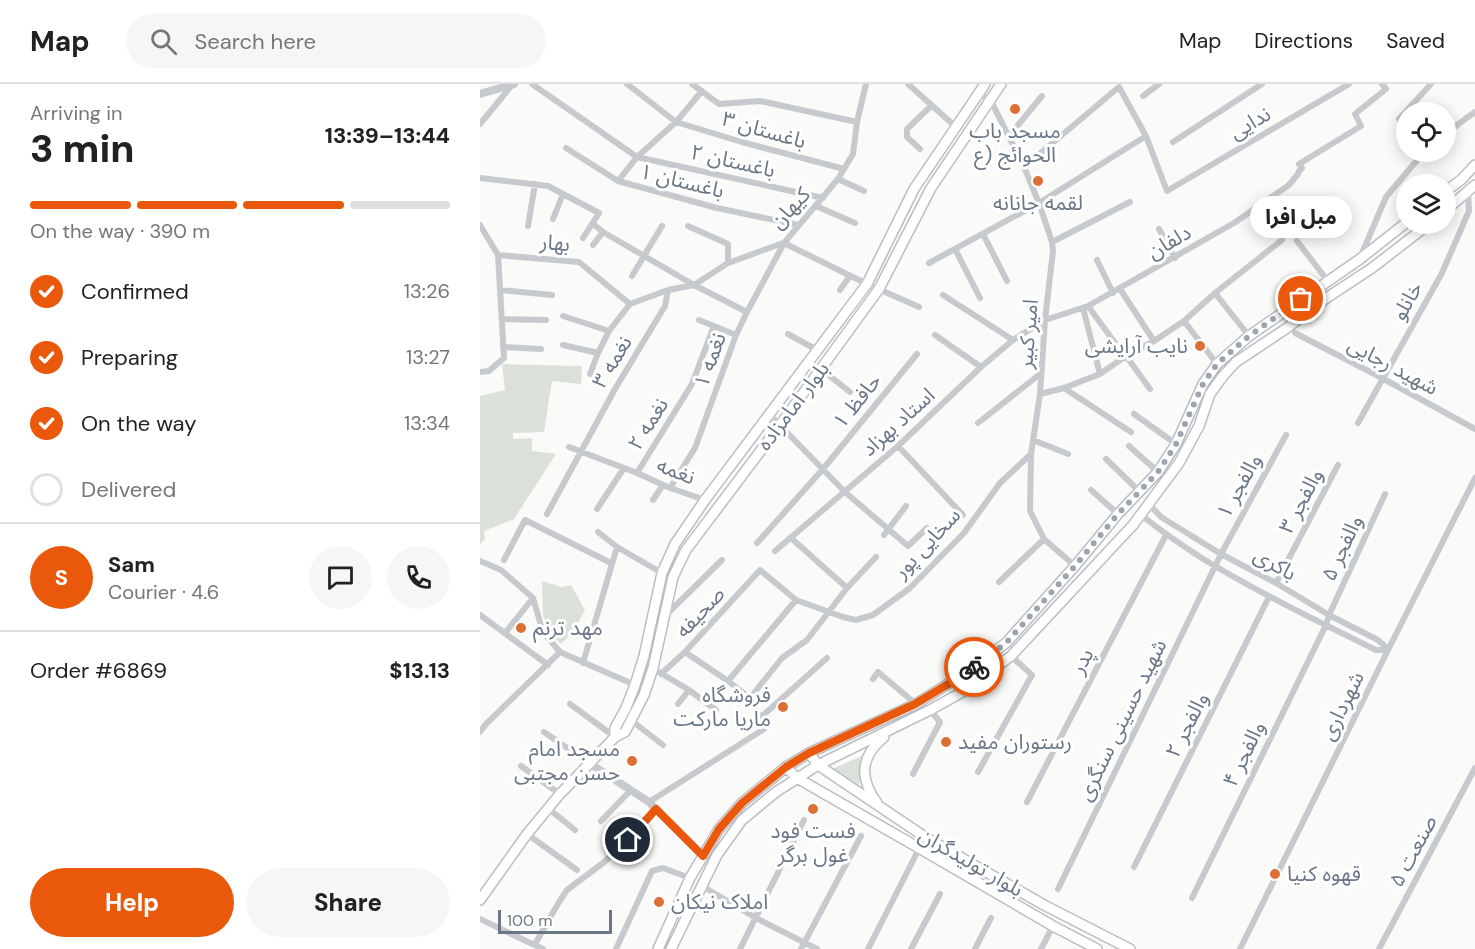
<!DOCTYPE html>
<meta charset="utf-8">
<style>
:root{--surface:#fff;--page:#f6f6f6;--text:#222;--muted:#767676;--line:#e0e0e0;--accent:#ea580c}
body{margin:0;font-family:"DM Sans","Noto Sans Arabic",sans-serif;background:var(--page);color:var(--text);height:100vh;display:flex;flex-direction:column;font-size:22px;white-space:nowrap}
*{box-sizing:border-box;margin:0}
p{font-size:20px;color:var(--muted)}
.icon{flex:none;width:33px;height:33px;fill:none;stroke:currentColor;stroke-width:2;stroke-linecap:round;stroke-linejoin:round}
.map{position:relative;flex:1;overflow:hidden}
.sheet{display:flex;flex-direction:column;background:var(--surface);width:480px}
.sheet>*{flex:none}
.tools{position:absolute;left:916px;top:18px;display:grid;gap:12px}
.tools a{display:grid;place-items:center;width:60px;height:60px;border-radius:50%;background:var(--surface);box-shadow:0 3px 15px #0003;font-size:30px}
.scale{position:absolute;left:18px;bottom:15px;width:114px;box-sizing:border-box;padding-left:6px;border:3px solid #6a7788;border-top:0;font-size:16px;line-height:21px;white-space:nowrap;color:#6a7788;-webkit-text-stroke:4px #fff;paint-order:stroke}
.pin{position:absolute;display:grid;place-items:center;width:51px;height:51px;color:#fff;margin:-26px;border:3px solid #fff;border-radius:50%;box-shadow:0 2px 6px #0007}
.courier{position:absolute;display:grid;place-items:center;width:60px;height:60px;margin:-30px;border:4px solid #ea580c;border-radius:50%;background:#fff;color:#222;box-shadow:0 2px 8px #0007}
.bubble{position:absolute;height:42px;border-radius:21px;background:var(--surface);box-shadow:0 3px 15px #0003;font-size:20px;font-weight:800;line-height:42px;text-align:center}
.summary em{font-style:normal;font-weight:800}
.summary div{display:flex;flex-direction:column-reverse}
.summary{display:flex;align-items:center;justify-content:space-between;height:102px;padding:0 30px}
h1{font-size:39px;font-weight:800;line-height:45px}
.bar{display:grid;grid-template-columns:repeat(4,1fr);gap:9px 6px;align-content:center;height:72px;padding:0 30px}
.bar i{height:8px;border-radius:4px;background:var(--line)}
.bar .on{background:var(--accent)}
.bar p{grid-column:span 4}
.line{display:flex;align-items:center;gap:15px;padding:0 30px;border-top:2px solid var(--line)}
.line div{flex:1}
.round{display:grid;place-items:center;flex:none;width:63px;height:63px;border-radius:32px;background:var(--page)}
ol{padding:0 30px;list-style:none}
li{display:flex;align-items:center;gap:18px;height:66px}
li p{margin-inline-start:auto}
li .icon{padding:6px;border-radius:50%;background:var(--accent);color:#fff;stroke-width:4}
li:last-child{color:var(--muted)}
li i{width:33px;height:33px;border:3px solid var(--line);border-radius:50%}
.primary-button{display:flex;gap:12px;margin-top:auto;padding:12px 30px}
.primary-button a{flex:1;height:69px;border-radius:36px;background:var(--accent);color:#fff;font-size:24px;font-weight:800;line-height:69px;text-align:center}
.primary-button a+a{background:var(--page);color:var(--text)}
header{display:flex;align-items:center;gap:36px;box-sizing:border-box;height:84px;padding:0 30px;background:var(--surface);border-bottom:2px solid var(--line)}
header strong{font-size:28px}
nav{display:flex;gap:33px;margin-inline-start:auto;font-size:21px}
.search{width:420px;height:54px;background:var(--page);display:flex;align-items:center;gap:15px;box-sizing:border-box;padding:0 21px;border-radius:33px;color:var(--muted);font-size:22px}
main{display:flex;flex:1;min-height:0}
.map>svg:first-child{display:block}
.green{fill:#dbe1d9}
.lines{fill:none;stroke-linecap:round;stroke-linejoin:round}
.secondary-casing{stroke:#babec4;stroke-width:12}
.minor{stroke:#c6c9cd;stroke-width:6}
.tertiary{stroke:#c6c9cd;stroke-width:8}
.secondary{stroke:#fff;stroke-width:9}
.done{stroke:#9ca5af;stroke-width:6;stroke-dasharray:0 10.8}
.route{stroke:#ea580c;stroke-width:8}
.poi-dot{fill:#dd6f34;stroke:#fff;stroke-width:2}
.labels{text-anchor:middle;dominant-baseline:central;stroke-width:6;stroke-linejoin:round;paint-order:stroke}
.street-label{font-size:21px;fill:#6a7788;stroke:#fff}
.poi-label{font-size:21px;fill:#6a7788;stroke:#fff;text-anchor:start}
</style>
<header>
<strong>Map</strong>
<div class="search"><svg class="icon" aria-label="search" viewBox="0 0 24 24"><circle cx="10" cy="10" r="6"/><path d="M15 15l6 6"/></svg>Search here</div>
<nav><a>Map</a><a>Directions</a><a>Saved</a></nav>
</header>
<main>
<section class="sheet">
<div class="summary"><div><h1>3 min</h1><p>Arriving in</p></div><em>13:39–13:44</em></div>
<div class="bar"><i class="on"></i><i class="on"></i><i class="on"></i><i></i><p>On the way · 390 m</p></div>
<ol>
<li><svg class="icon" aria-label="check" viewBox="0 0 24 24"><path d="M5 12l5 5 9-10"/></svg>Confirmed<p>13:26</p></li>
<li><svg class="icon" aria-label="check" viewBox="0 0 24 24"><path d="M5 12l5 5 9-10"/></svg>Preparing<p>13:27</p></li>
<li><svg class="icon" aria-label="check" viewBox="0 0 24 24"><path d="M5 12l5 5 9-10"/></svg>On the way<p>13:34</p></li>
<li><i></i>Delivered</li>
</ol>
<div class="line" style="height:108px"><b class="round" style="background:var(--accent);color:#fff">S</b><div><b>Sam</b><p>Courier · 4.6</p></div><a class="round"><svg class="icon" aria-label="chat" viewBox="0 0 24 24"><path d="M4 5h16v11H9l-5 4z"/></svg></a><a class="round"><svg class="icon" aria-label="phone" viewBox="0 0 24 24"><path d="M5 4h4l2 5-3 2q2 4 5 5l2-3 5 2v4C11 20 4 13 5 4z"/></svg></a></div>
<div class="line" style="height:78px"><div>Order #6869</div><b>$13.13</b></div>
<div class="primary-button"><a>Help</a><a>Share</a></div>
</section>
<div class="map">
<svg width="995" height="865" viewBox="0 0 995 865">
<rect width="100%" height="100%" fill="#fafaf8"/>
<path class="green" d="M22,280l80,2 -1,18 -29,-3 -8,51 -31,1v6l19,-1v13l24,3 -42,65 -30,12 1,9 -5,4v-148l25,-6z
M62,497l20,6 9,-2 14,25 -12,22 -12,12 -12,-10 -6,-19z
M384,671l-5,30 -27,-16z"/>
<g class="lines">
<defs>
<path id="secondary" d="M966,107l15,-11 14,-15
M966,126l29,-25
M135,653v-9l11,-20 9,-23 9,-29 18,-83 13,-29 30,-44 162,-216 47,-95 71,-105
M329,669l9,12 107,72 119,68 86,44
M306,683l11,11 122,70 134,78 44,23
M397,719c-18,-25 -17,-46 7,-66
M0,816l47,-66 33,-40 55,-57 10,-5 19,-37 9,-27 20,-91 13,-27 94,-125 99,-136 52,-101 70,-104
M178,865l32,-71 13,-22 16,-27 23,-26 44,-36 23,-14 107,-49 46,-29 44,-32 69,-77 43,-52 40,-42 18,-28 27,-60 14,-20 32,-28 111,-77 47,-37
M191,865l46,-94 25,-35 34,-28 42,-27 112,-55 36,-20 45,-34 122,-131 46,-62 20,-37 11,-32 13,-18 13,-14 51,-34 41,-31 44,-29 57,-44"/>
</defs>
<use href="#secondary" class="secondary-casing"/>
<path class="minor" d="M52,0l105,73 186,41
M147,0l49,38 66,20 102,27
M212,0l27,20 41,-3 97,21
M428,0l48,43
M499,9l12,8 33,66 15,36 13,39 1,9 -8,69 -5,74 -9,60 -1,57 14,28 31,27
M663,12l16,-12
M0,40l32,-39
M927,43l-8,-8 32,-35
M966,49l29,-21
M529,52l33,-40
M693,58l89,-58
M86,64l52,33 99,27 81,17
M440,65l-13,-12v-8l24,-23
M544,83l95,-80 27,49 21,55 182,-107
M0,94l68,8 51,27 -16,25
M358,95l26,12
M138,97l19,-24 39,-35 26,-31
M336,122l39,17
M73,135l10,-25
M113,140l10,8 91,53 53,27
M0,141l18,30 6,103 -15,13 -9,1
M48,142l7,-42
M208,142l40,18v19
M679,145l16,29
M503,150l24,47
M817,157l30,39
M572,158l78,-40
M304,159l83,41 52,23
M113,161l10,-13
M475,165l25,49
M18,171l81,7 51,42
M880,174l26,-61 38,-45
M617,176l16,33
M449,179l110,-60 107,-67
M152,192l30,-50
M640,205l34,52
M20,206l52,5
M360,206l10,-14
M735,209l34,43
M463,211l70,45
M608,222l33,45
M603,224l17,66
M83,232l46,15
M22,235l44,1
M219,236l37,15
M704,237l33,43
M815,249l87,45 93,51
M308,250l29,16
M455,251l46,32
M83,261l35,8
M23,263l38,2
M646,272l24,33
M341,285l29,23
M110,290l8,-21 11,-22 21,-27 38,-14 26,-5 34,-22 55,-20
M584,304l67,44
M560,310l24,-6 36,-14 26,-18 28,-15 30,-20 31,-28 67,-53
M654,330l42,30
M290,331l75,77 63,54 19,-18
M498,339l62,-49
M878,339l84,-150 27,-62 -1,-20
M553,356l35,14
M418,362l65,69
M649,362l29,26
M89,363l68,26 33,15 35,12
M626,375l33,32
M157,389l55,-89 22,-58
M190,404l25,-40 41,-113 11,-23 37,-69 54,-64 15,-25 4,-32 9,-38
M611,406l27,24
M173,416l10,-15
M668,419l13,14 60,37 55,29 53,32 49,25 10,9
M117,425l27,-41
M67,430l68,-125 50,-83 3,-16
M660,430c19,16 39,29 60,43 57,35 117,64 176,93h12
M118,448l19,15 45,26
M404,451l22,-29
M311,454l56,50
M277,459l66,-74 94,-115
M295,467l123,-105 83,-79 32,-27 32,-20 43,-14 146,-83 55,-38 9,-11 1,-3 3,-3 -3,-4 62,-38 -6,-12 31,-25 -4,-5
M24,476l21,-40 86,43
M0,477l21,9 32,28 10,34 17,20 75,33
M519,498l45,-43
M796,499l62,-118
M0,531l68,50
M186,531l56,-55
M25,549l28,-35
M103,579l34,-116
M179,588l30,18 27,20
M181,590l24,-22 75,-82 36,30 47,17 13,3 17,-5 37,-27 54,-55 36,-50 31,-29
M393,595l5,-7 38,32
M248,597l68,-81
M270,614l32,-40 25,-18 40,-52 29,-31
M90,620l45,33
M198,620l11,-14
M280,634l67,-60
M152,637l31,24
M0,648l6,-8 74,-72
M64,648l45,31
M41,682l39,28
M498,688l54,-97 -21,-19
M433,690l27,-52 -10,-12
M169,718l115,-73 -4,-11 -10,-20 -22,-17 -43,-29
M547,718l139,-267
M69,725l26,21
M121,737l30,-31
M47,750l50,36
M654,783l135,-270
M222,802l54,32 61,31
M578,805l163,-335 65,-119
M712,814l134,-273 3,-10 56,-121
M0,835l63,30
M55,860l24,-42 8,-12 36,-27 25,-23 28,-31
M136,865l36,-78 11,-3 27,10
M260,865l64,-129
M321,865l60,-113
M388,865l57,-112
M431,865l29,-55
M495,865l16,-31
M561,865l12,-23
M760,865l148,-299 87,-172
M899,865l96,-181"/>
<path class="tertiary" d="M0,10l34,-10
M109,679l60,39 54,54"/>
<use href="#secondary" class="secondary"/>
</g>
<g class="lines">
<path class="done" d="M494,583l32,-24 69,-77 43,-52 40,-42 18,-28 27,-60 14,-20 32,-28 52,-37"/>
<path class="route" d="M148,756l28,-31 47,47 16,-27 23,-26 44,-36 23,-14 106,-49 48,-29 11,-8"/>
</g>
<g class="poi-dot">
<circle cx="535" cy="25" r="6"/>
<circle cx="558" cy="97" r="6"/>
<circle cx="720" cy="262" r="6"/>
<circle cx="41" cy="544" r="6"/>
<circle cx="303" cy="623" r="6"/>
<circle cx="466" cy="658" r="6"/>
<circle cx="152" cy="677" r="6"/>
<circle cx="333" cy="725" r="6"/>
<circle cx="795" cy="790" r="6"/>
<circle cx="179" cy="818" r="6"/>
</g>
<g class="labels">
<g class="street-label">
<text transform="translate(770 39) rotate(-30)">ندایی</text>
<text transform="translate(284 46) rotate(16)">باغستان ۳</text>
<text transform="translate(253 77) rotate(13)">باغستان ۲</text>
<text transform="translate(202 97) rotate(14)">باغستان ۱</text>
<text transform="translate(310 124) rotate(-47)">کیهان</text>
<text transform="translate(689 158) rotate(-30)">دلفان</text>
<text transform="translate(75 159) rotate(5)">بهار</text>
<text transform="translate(927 217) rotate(-60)">خانلو</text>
<text transform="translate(548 250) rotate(-85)">امیر کبیر</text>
<text transform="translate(230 276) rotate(-70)">نغمه ۱</text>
<text transform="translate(132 278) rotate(-59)">نغمه ۳</text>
<text transform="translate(913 282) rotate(28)">شهید رجایی</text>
<text transform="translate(377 317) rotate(-51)">حافظ ۱</text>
<text transform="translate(313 322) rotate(-53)">بلوار امامزاده</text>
<text transform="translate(418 338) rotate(-42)">استاد بهزاد</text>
<text transform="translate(168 340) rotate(-58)">نغمه ۲</text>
<text transform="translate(196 387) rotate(22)">نغمه</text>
<text transform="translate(759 402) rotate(-61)">والفجر ۱</text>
<text transform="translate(821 417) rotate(-62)">والفجر ۳</text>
<text transform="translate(447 459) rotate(-47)">سخایی پور</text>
<text transform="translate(862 464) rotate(-65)">والفجر ۵</text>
<text transform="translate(795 480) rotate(29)">باکری</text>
<text transform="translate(220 528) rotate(-47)">صحیفه</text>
<text transform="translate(602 577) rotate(-62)">پدر</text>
<text transform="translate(862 622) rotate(-64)">شهرداری</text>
<text transform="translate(642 636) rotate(-64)">شهید حسینی سنگری</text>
<text transform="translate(707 641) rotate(-63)">والفجر ۲</text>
<text transform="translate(764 670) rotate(-64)">والفجر ۴</text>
<text transform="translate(933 767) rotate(-62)">صنعت ۵</text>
<text transform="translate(491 778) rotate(30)">بلوار تولیدگران</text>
</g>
<g class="poi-label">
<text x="535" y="47" text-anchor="middle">مسجد باب<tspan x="535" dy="24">الحوائج (ع</tspan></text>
<text x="558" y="119" text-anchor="middle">لقمه جانانه</text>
<text x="708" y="262" text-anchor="end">نایب آرایشی</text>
<text x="53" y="544">مهد ترنم</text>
<text x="291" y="611" text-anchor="end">فروشگاه<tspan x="291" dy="24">ماریا مارکت</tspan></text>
<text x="478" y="658">رستوران مفید</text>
<text x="140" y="665" text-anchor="end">مسجد امام<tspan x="140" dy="24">حسن مجتبی</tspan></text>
<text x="333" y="747" text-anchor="middle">فست فود<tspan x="333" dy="24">غول برگر</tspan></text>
<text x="807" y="790">قهوه کنیا</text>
<text x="191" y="818">املاک نیکان</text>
</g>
</g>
</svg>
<div class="tools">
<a><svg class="icon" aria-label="locate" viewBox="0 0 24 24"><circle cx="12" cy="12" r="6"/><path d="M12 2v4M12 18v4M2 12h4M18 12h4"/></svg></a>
<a><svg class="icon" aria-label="layers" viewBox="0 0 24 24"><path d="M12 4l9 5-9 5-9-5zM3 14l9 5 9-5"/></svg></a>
</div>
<div class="scale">100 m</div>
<div class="pin" style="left:821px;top:215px;background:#ea580c"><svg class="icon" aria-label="bag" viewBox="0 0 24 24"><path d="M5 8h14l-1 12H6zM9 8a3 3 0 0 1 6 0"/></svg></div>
<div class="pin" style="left:148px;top:756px;background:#1f2937"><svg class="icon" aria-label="home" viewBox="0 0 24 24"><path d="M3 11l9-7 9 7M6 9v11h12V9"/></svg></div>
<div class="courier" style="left:494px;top:583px"><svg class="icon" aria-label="bike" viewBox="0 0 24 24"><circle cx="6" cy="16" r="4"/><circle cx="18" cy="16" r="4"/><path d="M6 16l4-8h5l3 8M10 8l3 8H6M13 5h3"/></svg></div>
<div class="bubble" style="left:770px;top:112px;width:102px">مبل افرا</div>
</div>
</main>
